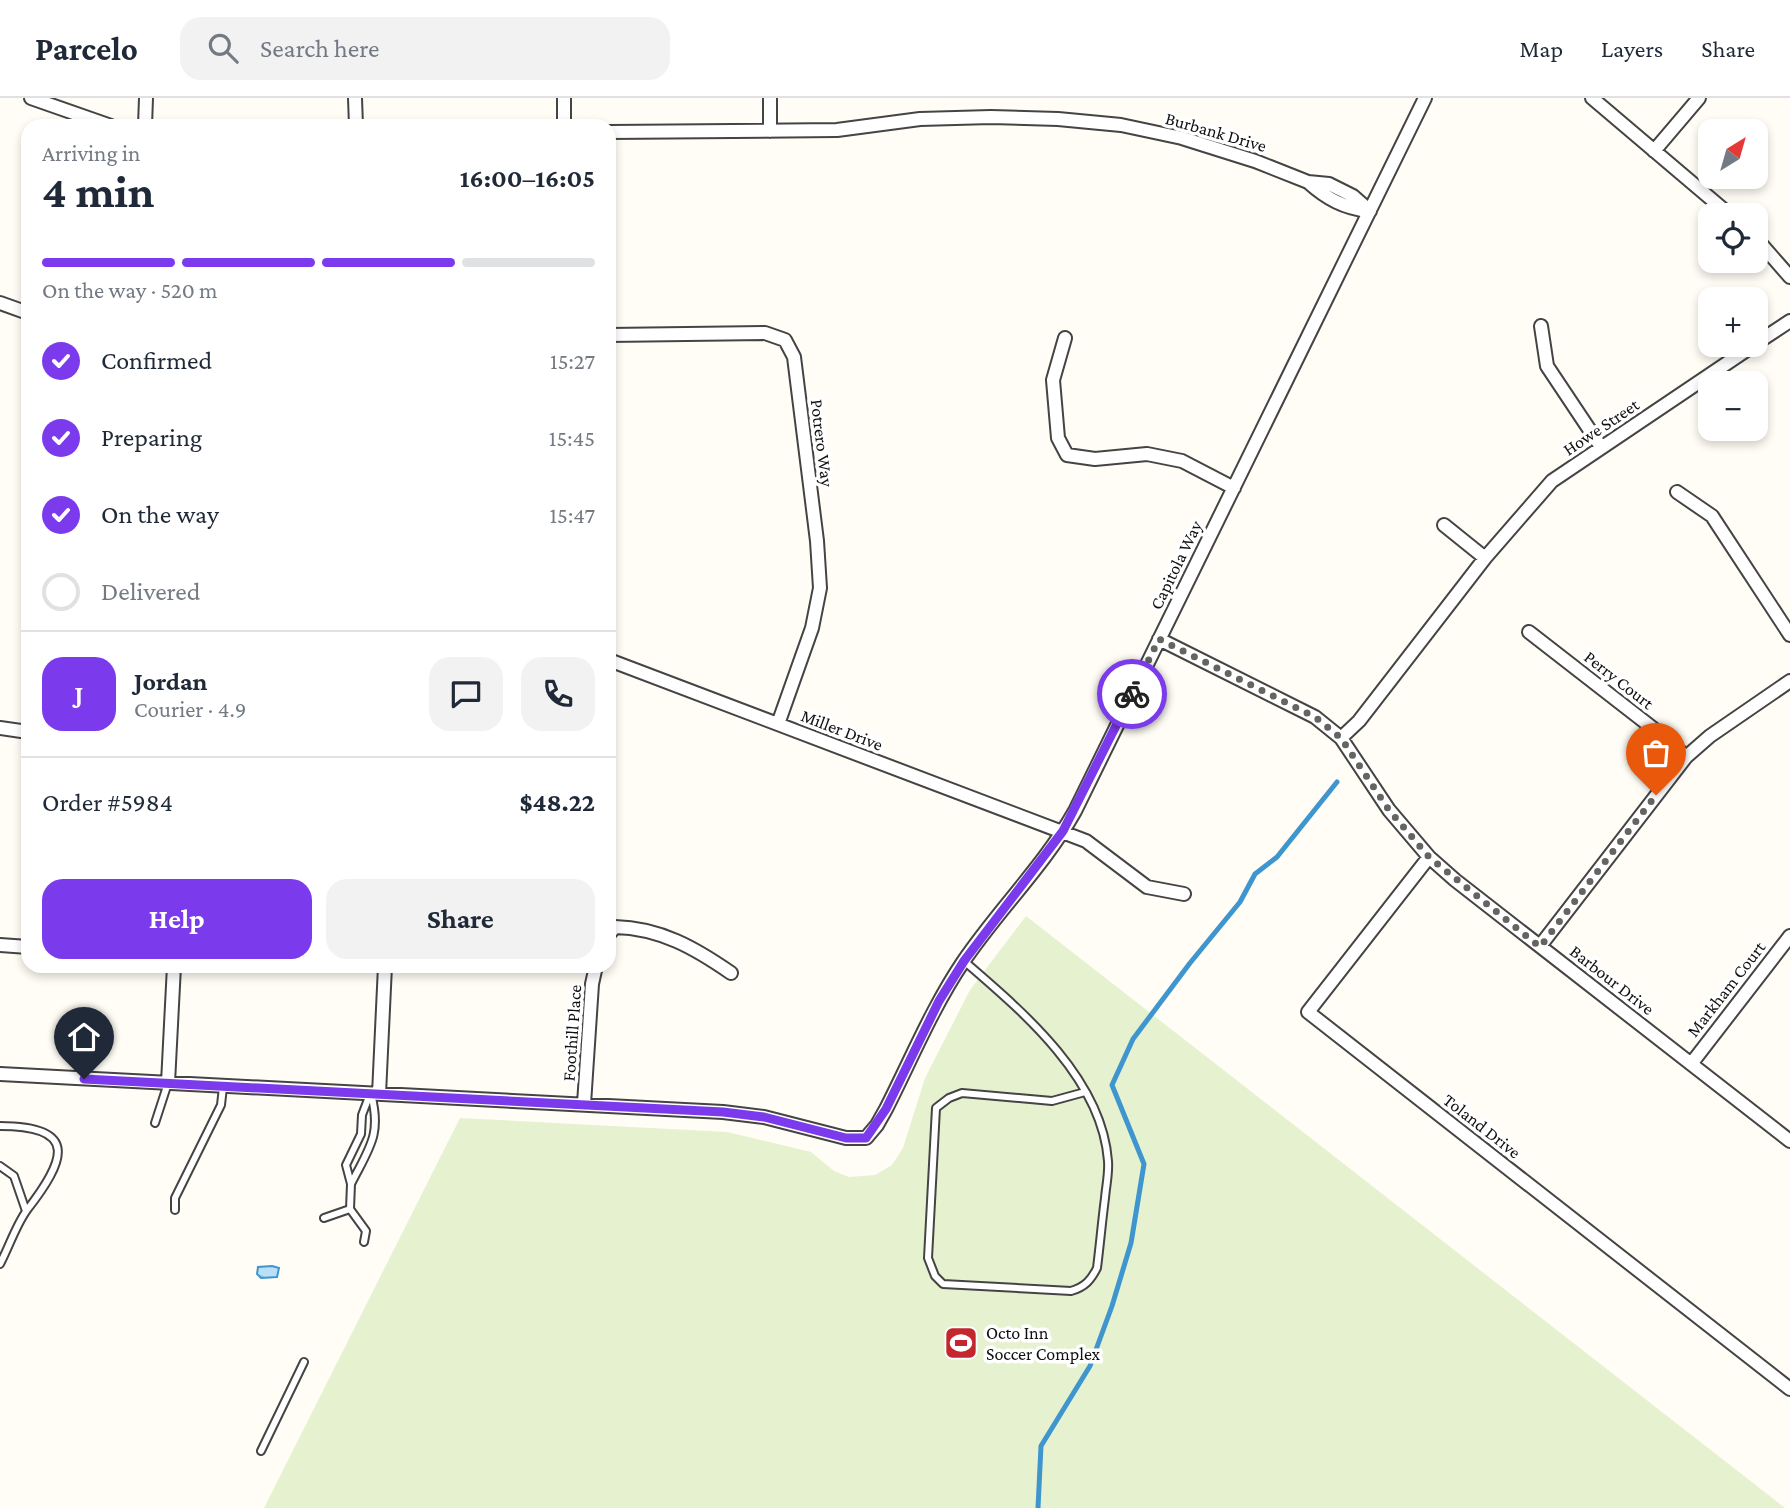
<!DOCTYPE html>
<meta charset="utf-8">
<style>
:root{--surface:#fff;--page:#f2f2f3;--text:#1f2937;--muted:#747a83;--line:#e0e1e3;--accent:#7c3aed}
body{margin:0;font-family:"Crimson Pro",serif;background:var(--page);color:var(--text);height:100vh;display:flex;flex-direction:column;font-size:26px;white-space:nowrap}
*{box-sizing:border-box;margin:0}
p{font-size:23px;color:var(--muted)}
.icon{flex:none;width:38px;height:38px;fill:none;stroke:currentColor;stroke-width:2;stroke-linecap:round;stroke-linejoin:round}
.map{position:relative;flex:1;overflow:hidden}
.sheet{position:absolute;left:21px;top:21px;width:595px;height:854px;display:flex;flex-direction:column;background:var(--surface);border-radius:21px;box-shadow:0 4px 10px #0003}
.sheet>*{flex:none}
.needle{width:46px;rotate:37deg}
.controls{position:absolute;left:1698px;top:21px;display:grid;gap:14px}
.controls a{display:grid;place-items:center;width:70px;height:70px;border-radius:14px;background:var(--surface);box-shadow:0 4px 10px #0003;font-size:35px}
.pin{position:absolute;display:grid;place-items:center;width:60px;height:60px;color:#fff;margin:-72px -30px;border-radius:50% 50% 50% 0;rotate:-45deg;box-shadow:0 0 7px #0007}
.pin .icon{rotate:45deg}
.courier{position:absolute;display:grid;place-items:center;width:70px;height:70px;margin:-35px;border:5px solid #7c3aed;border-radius:50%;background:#fff;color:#222;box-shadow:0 2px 9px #0007}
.summary em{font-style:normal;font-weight:700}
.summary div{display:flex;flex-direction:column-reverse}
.summary{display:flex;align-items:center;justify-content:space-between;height:119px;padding:0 21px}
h1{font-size:46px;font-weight:700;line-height:52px}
.bar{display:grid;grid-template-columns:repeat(4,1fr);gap:10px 7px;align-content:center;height:84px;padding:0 21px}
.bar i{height:9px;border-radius:5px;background:var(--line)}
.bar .on{background:var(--accent)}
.bar p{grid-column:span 4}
.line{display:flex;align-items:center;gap:18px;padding:0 21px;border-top:2px solid var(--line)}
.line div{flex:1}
.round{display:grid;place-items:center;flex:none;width:74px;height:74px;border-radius:21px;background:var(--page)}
ol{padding:0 21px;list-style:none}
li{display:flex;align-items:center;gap:21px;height:77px}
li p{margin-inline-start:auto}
li .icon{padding:7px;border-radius:50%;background:var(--accent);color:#fff;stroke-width:4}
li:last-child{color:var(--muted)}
li i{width:38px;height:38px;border:4px solid var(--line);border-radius:50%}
.button{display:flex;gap:14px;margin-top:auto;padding:14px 21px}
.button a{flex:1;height:80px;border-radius:21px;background:var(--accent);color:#fff;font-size:28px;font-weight:700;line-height:80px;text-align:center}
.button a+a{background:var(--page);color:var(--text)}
header{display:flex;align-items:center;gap:42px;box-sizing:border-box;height:98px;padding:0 35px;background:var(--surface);border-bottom:2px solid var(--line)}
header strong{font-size:33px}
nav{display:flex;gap:38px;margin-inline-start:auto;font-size:24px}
.search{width:490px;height:63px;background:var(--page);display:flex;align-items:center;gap:18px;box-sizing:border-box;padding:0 24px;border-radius:21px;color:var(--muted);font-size:26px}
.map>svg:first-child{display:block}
.pitch{fill:#e6f2cf}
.water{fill:url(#water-waves);stroke:#3f96cf;stroke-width:2}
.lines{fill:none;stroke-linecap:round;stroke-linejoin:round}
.stream{stroke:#3f96cf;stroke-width:5}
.lane-casing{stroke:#444;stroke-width:10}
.street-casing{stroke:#444;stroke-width:16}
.lane{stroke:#fff;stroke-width:6}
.street{stroke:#fff;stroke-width:12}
.done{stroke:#646461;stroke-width:7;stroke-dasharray:0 12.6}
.route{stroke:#7c3aed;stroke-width:9}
.labels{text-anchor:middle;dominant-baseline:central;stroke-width:7;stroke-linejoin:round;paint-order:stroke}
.street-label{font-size:18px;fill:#111;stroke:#fff}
.poi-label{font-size:18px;fill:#111;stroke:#fff;text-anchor:start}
</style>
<header>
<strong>Parcelo</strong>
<div class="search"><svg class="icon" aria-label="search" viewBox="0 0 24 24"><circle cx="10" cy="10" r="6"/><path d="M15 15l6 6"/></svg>Search here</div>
<nav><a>Map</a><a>Layers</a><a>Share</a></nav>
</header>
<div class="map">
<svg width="1790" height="1410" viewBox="0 0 1790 1410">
<defs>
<pattern id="water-waves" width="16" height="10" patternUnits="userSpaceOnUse" patternTransform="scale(1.75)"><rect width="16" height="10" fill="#b9e0f7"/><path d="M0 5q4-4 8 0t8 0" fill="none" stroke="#9ebfd3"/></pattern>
</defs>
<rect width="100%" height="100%" fill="#fffdf5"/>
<path class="pitch" d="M1026,818l759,592h-1521l196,-390 267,14 84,20 23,19 15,6 26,-2 17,-10 11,-17 22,-70 45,-88z"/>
<path class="water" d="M272,1168l7,2 -2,9 -16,1 -4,-4 1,-7z"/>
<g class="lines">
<path class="stream" d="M1038,1410l3,-62 49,-80 22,-60 19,-63 13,-79 -32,-79 21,-46 57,-76 50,-61 15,-28 22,-17 60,-75"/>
<defs>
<path id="lane" d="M964,863c58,50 138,117 144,200 1,12 -2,25 -3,37 -3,23 -5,46 -8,70 -6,12 -12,19 -26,23l-128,-7 -8,-8 -7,-18 8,-150 13,-10 13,-5 90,8 33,-9
M155,1025l13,-40
M0,1028c80,0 65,35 27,84 -11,15 -18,37 -27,54
M0,1068l14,10 12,35
M351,1086c18,-36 31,-49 20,-90
M175,1112v-12l46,-93 2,-18
M324,1120l26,-9
M364,1144l2,-11 -16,-22 1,-25 -5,-19 15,-31 1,-19 8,-21
M261,1353l43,-89"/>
<path id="street" d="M31,0l80,28
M355,0l1,28
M564,0v28
M1592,0l138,117
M145,28l1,-28
M770,33v-33
M609,34l228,-2 83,-11 71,-2 67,2 63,6 61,13 73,23 53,21 21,2 24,12 17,15
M1654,53l45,-53
M1308,84c19,17 36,26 61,29
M1755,139l35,40
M0,205l28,10
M1541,228l6,40 54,81
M609,237l156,-2 20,7 9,17 23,184 3,47 -8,40 -34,96
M1065,240l-12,42 5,58 9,17 28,4 52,-5 35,7 52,27
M1755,246l35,-23
M1677,394l35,24 78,119
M1444,427l41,33
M1529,534l139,108 18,17
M1159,541l156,78 26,21 48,72 40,47 26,23 335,261
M609,562l477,181 61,46 37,7
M0,630l28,4
M1341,640l18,-17 126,-163 67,-77 202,-136
M1429,759l-121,155 482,377
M609,836l6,-7c45,1 80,21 116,46
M0,847l28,2
M1540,848l146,-189 24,-21 80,-55
M1691,966l99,-128
M0,976l723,38 41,5 82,21h20l11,-13 9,-16c25,-49 46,-101 77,-147 35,-52 81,-96 112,-151l350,-713
M168,985l6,-117
M379,996l6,-128
M584,1006l8,-120 4,-18"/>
</defs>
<use href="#lane" class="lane-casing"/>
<use href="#street" class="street-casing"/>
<use href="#lane" class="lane"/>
<use href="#street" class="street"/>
</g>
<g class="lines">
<path class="done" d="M1132,596l27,-55 156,78 26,21 48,72 40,47 111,90 116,-152"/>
<path class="route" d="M84,981l639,33 41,5 82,21h20l20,-29 53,-108 25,-40 99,-130 69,-137"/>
</g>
<defs>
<symbol id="stadium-square" viewBox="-11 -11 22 22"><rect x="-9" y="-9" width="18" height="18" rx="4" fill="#c4262e" stroke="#fff"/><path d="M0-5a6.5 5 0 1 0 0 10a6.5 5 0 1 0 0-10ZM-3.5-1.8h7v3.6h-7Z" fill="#fff"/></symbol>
</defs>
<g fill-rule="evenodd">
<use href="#stadium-square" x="942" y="1226" width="38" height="38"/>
</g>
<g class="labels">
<g class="street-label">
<text transform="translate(1216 34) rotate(16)">Burbank Drive</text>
<text transform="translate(1601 329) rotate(-34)">Howe Street</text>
<text transform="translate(822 345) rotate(83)">Potrero Way</text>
<text transform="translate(1176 467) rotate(-64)">Capitola Way</text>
<text transform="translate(1619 582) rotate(38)">Perry Court</text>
<text transform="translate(842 632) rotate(21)">Miller Drive</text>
<text transform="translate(1612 882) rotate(38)">Barbour Drive</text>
<text transform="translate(1726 891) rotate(-52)">Markham Court</text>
<text transform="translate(572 935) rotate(-86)">Foothill Place</text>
<text transform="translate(1482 1028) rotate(38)">Toland Drive</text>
</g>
<g class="poi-label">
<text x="986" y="1235">Octo Inn<tspan x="986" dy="21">Soccer Complex</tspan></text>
</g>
</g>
</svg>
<div class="controls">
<a><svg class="needle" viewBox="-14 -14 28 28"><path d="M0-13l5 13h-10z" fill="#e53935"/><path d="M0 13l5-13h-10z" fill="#747a83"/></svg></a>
<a><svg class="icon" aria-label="locate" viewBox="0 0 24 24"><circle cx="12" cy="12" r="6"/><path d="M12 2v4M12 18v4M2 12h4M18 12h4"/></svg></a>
<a>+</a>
<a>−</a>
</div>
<div class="pin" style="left:1656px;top:697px;background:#ea580c"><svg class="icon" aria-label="bag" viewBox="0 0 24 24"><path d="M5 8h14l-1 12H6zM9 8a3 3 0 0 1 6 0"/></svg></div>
<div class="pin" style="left:84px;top:981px;background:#1f2937"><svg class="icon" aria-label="home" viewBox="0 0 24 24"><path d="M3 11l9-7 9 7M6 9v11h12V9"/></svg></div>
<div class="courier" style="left:1132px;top:596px"><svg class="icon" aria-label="bike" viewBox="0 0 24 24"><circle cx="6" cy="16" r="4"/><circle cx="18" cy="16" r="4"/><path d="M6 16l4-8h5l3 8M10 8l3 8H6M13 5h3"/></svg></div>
<section class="sheet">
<div class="summary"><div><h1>4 min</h1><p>Arriving in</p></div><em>16:00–16:05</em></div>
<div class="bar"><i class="on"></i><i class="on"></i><i class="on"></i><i></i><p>On the way · 520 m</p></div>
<ol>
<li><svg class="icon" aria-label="check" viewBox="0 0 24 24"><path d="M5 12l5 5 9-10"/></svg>Confirmed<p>15:27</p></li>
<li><svg class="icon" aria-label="check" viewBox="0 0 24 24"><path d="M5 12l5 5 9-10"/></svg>Preparing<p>15:45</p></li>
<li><svg class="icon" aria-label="check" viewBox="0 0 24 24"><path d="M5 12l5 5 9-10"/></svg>On the way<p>15:47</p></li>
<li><i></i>Delivered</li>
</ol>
<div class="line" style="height:126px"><b class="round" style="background:var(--accent);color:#fff">J</b><div><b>Jordan</b><p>Courier · 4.9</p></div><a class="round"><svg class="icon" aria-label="chat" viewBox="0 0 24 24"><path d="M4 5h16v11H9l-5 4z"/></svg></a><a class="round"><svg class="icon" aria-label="phone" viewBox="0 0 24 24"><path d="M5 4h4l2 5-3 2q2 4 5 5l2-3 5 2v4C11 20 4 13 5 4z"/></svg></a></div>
<div class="line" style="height:91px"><div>Order #5984</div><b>$48.22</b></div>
<div class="button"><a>Help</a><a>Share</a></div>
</section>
</div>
